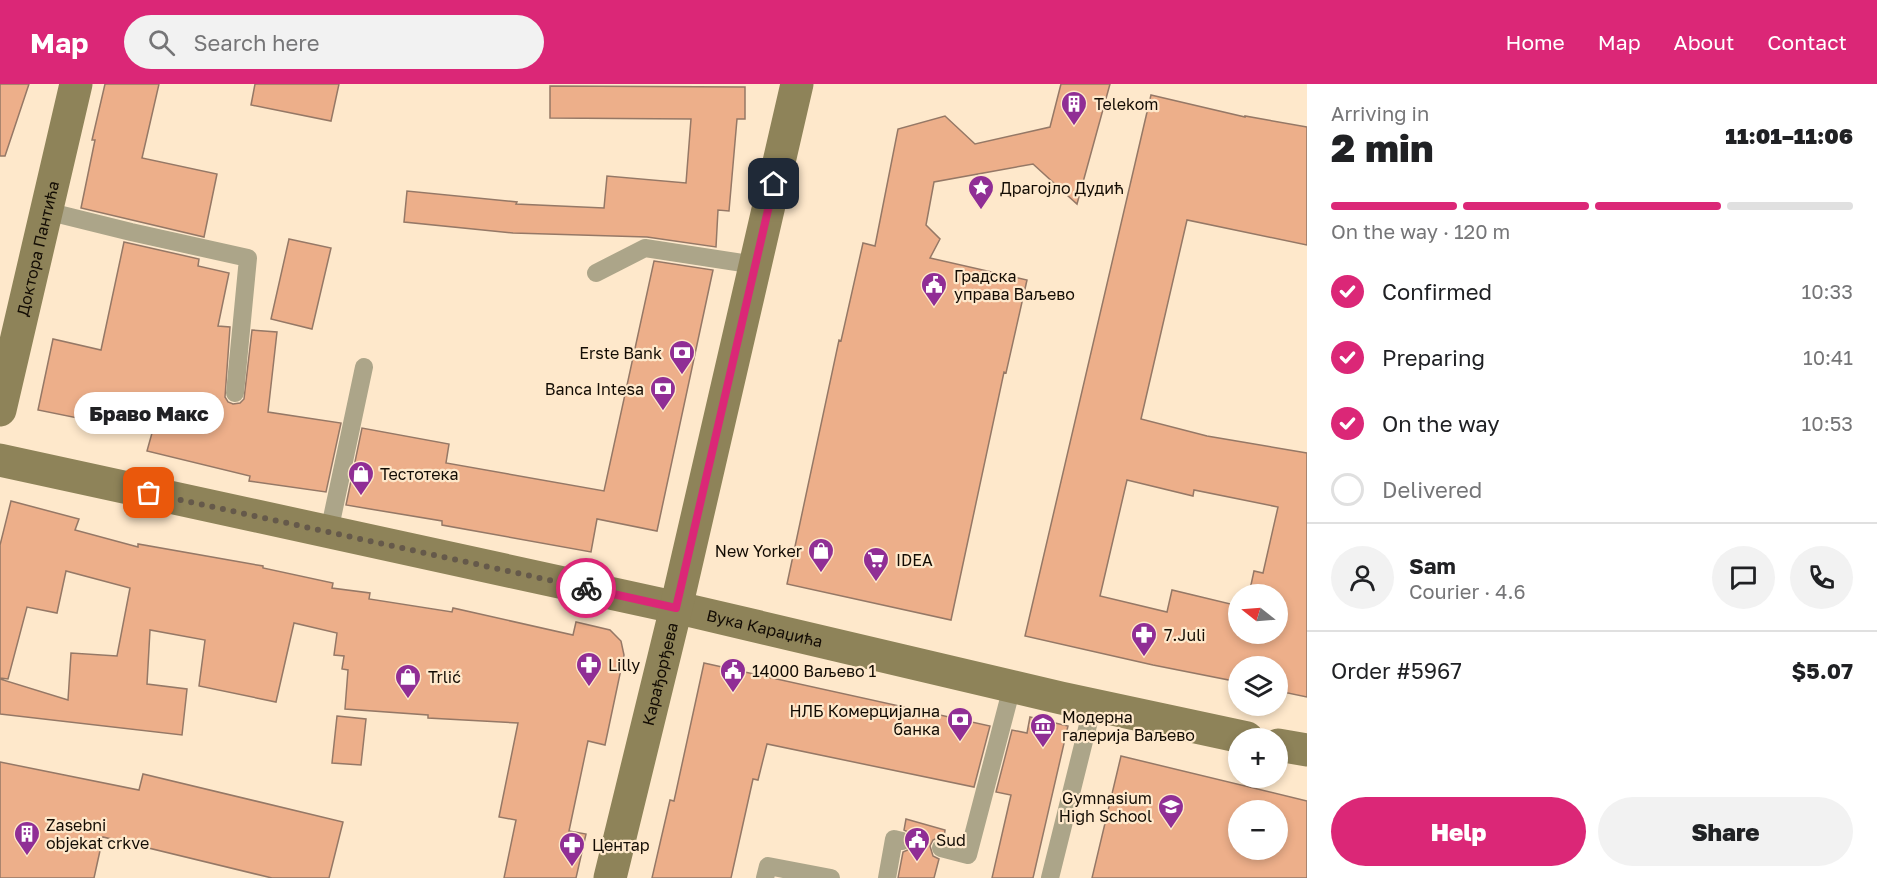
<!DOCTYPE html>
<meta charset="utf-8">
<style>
:root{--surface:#fff;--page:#f2f2f2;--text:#202124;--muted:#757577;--line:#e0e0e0;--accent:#db2777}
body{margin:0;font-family:"Golos Text",sans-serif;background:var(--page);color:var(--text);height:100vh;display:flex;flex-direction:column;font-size:22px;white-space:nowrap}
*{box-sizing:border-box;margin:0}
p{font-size:20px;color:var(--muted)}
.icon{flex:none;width:33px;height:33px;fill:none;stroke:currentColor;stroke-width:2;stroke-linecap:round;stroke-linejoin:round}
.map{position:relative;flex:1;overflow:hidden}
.sheet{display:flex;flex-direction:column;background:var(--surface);width:570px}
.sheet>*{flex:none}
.needle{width:39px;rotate:287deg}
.fabs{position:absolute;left:1228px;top:500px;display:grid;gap:12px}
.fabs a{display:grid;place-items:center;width:60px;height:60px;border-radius:50%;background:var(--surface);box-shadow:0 3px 9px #0003;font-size:30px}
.pin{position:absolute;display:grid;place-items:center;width:51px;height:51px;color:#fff;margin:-26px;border-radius:12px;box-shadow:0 3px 9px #0006}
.courier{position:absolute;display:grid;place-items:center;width:60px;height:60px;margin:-30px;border:4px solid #db2777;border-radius:50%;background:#fff;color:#222;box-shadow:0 2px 8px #0007}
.bubble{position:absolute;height:42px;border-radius:21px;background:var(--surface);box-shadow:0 3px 9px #0003;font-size:20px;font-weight:800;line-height:42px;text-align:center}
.headline em{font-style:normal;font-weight:800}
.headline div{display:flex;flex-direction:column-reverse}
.headline{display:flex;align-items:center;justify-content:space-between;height:102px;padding:0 24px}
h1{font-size:39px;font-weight:800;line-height:45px}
.bar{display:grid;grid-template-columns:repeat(4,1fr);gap:9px 6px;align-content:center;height:72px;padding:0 24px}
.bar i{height:8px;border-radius:4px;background:var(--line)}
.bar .selected{background:var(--accent)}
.bar p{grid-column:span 4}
.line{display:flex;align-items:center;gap:15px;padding:0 24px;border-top:2px solid var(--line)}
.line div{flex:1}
.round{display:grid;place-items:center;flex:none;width:63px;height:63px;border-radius:32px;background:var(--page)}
ol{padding:0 24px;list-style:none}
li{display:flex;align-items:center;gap:18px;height:66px}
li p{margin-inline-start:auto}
li .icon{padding:6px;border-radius:50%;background:var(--accent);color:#fff;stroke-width:4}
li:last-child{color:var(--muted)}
li i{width:33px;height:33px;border:3px solid var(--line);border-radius:50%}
.primary-button{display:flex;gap:12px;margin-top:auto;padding:12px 24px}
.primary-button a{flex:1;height:69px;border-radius:36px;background:var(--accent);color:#fff;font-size:24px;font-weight:800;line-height:69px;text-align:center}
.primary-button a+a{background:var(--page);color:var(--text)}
header{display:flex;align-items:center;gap:36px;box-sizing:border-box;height:84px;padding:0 30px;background:var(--accent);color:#fff}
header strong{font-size:28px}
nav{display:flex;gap:33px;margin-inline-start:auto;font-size:21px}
.search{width:420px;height:54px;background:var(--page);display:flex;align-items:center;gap:15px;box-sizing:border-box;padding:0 21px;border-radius:33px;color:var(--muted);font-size:22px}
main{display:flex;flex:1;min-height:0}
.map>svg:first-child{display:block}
.building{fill:#edaf8a;stroke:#957866;stroke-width:1.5;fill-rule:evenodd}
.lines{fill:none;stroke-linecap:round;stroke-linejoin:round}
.lane{stroke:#aca589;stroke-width:18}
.secondary{stroke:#8e8359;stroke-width:33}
.done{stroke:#65594a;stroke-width:6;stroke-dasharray:0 10.8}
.route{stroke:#db2777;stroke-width:8}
.labels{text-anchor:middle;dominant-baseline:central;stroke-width:4.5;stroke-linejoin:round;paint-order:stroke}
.poi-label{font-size:16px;fill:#130c04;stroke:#fee8cb;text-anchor:start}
.street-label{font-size:16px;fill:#130c04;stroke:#fee8cb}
</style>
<header>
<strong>Map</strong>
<div class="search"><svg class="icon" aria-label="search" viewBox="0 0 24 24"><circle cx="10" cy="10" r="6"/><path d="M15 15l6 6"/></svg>Search here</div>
<nav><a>Home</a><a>Map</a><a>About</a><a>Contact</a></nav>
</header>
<main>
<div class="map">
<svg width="1307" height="794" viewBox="0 0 1307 794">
<rect width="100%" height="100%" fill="#fee8cb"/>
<path class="building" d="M0,0h29l-24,72h-5z
M105,0h54l-17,74 75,16 -13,63 -123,-29 14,-68h-3z
M255,0h84l-8,37 -80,-16z
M1061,0h49l-33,120 -44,-40 -99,18 -8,43 14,14 -10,19 97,22 -21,93 -2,-1 -53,248 -164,-36 52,-244 2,1 22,-98 12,3 23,-117 47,-13 30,28 75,-17z
M550,2l195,1v32h-8l-8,92 -11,-1 -2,37 -69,-10 -134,-4 -109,-11 3,-31 110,11 -1,2 88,4 3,-32 79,7 5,-64 -141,-1z
M1151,11l94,22v-1l62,11v118l-120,-25 -46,199 66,17 100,17v244l-29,-6v-25h-39v16l-86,-17 -128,-29zM1127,396l66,16 1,-6 84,17 -15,66 -9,-2 -5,23h29v39h-39v-27l-67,-16 -5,22 -67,-16z
M289,155l42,9 -19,81 -41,-10z
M124,158l75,17 -1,7 31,7 -11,53 12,1 -5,70 3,5 5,2 7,-1 4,-4 8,-69 25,2 -9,80 73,11 -15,69 -77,-11 1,-5 -103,-25 5,-18 -114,-23 15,-71 48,11z
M654,177l59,9 -56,261 -60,-12 -6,33 -149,-27v-4l-96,-16 16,-77 87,16 -3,19 158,28z
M11,417l68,18 -4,11 63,17v-3l125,22v2l70,15 -1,5 38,5 -1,6 83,13 1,-4 120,27 3,-13 34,8 11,11 3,14 -19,90 -17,-4 -19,90 17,3 -10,44h-72l12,-58 -17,-3 19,-94 -90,-5v-3l-83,-6 3,-39 -6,-1 2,-13 -10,-1 3,-22 -43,-10 -18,79 -77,-16 6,-46 -55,-10 -3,54 40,5 -5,46 -182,-21v-35l68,21 3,-47 46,3 13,-68 -64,-17 -9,42 -30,-6 -19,72 -8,-1v-133z
M704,579l286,63 -16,61 -207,-43 -9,36 -5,-1 -22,99h-79l18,-78 4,1z
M337,632l29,3 -5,46 -29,-2z
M1030,633l38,9 -35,152h-41l19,-83 -15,-3 16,-62 15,3z
M1121,672l186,45v77h-215zM1239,726h39v39h-39z
M0,678l139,28 4,-16 200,48 -14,56h-57l-169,-41 -9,41h-94z
M906,735l39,11 -1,7h-5l-6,3 -3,6 3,10 6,3 -5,19h-36l5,-26 7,-3 3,-6 -3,-10 -6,-3z"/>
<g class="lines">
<path class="lane" d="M46,127l85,21 117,26 -13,135
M596,189l49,-25 111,17
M329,448l35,-165
M941,764l27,7 44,-168
M765,794l3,-12 63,12
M887,794l7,-39 8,2
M1050,794l43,-173"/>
<g class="secondary">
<path id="s1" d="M0,326l76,-326"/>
<path id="s2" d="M0,376l683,149 378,89 186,40"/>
<path d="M1278,661l29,5"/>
<path id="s3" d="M610,794l66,-270 121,-524"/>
</g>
</g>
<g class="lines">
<path class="done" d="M149,409l437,95"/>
<path class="route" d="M586,504l90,20 98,-424"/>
</g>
<defs>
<symbol id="building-pin" viewBox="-11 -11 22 30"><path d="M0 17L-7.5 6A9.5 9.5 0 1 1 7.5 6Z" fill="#902e95" stroke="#fee8cb"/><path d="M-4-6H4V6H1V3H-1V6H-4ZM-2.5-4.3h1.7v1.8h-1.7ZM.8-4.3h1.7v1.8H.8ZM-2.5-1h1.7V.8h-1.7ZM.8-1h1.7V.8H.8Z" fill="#fff"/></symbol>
<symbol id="sight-pin" viewBox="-11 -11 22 30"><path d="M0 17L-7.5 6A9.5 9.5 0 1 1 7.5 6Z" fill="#902e95" stroke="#fee8cb"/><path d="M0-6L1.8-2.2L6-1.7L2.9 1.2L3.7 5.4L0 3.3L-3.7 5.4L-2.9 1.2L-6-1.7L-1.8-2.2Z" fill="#fff"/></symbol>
<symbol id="civic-pin" viewBox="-11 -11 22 30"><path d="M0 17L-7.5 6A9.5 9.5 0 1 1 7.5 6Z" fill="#902e95" stroke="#fee8cb"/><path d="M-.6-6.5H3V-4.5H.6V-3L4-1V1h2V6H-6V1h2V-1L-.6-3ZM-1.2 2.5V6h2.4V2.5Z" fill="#fff"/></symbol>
<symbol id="bank-pin" viewBox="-11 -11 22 30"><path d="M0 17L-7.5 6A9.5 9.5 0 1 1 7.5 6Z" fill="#902e95" stroke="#fee8cb"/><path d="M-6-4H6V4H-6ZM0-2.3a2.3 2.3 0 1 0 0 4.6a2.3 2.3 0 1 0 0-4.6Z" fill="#fff"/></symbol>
<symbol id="shop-pin" viewBox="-11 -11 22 30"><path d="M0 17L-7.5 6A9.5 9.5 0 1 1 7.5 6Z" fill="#902e95" stroke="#fee8cb"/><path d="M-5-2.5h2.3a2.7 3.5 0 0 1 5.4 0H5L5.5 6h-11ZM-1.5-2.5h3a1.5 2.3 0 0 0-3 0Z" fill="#fff"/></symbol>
<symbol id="supermarket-pin" viewBox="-11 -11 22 30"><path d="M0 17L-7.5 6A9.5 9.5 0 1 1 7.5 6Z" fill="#902e95" stroke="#fee8cb"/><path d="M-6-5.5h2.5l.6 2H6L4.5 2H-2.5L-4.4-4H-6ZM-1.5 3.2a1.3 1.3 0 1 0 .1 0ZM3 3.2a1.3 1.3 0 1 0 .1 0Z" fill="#fff"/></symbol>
<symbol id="pharmacy-pin" viewBox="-11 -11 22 30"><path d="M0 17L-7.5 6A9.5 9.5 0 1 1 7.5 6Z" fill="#902e95" stroke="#fee8cb"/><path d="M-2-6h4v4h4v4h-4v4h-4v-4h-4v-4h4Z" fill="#fff"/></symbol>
<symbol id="museum-pin" viewBox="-11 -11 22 30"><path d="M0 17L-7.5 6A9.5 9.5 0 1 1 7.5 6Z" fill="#902e95" stroke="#fee8cb"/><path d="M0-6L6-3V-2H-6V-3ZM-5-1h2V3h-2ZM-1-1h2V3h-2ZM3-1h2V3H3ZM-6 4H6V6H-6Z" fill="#fff"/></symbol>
<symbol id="school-pin" viewBox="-11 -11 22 30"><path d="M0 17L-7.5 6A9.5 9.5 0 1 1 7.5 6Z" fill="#902e95" stroke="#fee8cb"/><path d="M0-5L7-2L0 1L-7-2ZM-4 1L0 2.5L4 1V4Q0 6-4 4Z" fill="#fff"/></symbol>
</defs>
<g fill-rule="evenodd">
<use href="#building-pin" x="1059" y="5" width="30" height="40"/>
<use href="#sight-pin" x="966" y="89" width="30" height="40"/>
<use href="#civic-pin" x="919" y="186" width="30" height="40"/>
<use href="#bank-pin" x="667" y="254" width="30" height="40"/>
<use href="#bank-pin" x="648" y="290" width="30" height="40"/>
<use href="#shop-pin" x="346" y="375" width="30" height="40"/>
<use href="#shop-pin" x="806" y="452" width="30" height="40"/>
<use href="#supermarket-pin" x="861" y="461" width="30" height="40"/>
<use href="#pharmacy-pin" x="1129" y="536" width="30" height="40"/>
<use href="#pharmacy-pin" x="574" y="566" width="30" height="40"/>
<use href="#civic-pin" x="718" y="572" width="30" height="40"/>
<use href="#shop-pin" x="393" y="578" width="30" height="40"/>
<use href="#bank-pin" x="945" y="621" width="30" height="40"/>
<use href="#museum-pin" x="1028" y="627" width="30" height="40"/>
<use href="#school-pin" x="1156" y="708" width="30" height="40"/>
<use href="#building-pin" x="12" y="735" width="30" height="40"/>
<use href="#civic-pin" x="902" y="741" width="30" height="40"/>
<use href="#pharmacy-pin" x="557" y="746" width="30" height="40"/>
</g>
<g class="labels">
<g class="poi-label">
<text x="1094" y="20">Telekom</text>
<text x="1000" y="104">Драгојло Дудић</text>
<text x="954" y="192">Градска<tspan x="954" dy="18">управа Ваљево</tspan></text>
<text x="662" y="269" text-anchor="end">Erste Bank</text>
<text x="644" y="305" text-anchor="end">Banca Intesa</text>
<text x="380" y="390">Тестотека</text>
<text x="802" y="467" text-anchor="end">New Yorker</text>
<text x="896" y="476">IDEA</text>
<text x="1164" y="551">7.Juli</text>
<text x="608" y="581">Lilly</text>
<text x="752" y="587">14000 Ваљево 1</text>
<text x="428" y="593">Trlić</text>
<text x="940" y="627" text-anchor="end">НЛБ Комерцијална<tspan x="940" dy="18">банка</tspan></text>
<text x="1062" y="633">Модерна<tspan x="1062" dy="18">галерија Ваљево</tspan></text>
<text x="1152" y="714" text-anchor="end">Gymnasium<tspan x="1152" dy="18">High School</tspan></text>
<text x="46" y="741">Zasebni<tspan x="46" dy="18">objekat crkve</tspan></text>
<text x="936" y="756">Sud</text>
<text x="592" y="761">Центар</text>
</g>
<g class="street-label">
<text stroke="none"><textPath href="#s1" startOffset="166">Доктора Пантића</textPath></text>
<text stroke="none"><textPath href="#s2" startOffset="783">Вука Караџића</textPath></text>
<text stroke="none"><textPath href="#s3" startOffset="210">Карађорђева</textPath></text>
</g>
</g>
</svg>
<div class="fabs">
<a><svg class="needle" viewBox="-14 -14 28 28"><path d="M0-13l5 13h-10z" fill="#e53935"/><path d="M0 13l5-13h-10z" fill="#757577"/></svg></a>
<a><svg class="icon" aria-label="layers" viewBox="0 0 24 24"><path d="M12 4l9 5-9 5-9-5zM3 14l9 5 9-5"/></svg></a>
<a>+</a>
<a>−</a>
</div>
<div class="pin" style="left:149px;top:409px;background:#ea580c"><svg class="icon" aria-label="bag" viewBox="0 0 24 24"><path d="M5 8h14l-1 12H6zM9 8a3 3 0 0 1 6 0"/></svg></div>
<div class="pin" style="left:774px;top:100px;background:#1f2937"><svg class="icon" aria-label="home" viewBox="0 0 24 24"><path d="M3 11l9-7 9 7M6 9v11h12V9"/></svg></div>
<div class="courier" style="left:586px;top:504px"><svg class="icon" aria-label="bike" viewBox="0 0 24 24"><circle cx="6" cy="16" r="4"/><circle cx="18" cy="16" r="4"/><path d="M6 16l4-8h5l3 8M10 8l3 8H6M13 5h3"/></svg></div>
<div class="bubble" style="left:74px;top:308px;width:150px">Браво Макс</div>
</div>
<section class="sheet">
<div class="headline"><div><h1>2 min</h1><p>Arriving in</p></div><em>11:01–11:06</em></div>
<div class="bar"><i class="selected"></i><i class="selected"></i><i class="selected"></i><i></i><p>On the way · 120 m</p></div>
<ol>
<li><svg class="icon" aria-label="check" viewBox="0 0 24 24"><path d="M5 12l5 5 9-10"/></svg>Confirmed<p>10:33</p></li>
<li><svg class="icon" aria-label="check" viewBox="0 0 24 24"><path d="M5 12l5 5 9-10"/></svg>Preparing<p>10:41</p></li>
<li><svg class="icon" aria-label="check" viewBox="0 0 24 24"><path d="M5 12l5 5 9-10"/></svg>On the way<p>10:53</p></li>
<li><i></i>Delivered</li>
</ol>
<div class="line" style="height:108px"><a class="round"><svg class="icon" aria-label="person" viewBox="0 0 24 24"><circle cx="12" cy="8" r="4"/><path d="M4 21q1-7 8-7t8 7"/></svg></a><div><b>Sam</b><p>Courier · 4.6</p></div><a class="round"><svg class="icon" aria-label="chat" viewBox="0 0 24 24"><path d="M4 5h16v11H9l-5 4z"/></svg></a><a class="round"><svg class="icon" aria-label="phone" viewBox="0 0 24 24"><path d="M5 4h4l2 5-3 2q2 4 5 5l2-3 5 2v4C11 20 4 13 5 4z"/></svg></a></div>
<div class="line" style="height:78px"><div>Order #5967</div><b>$5.07</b></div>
<div class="primary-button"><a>Help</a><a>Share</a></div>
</section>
</main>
